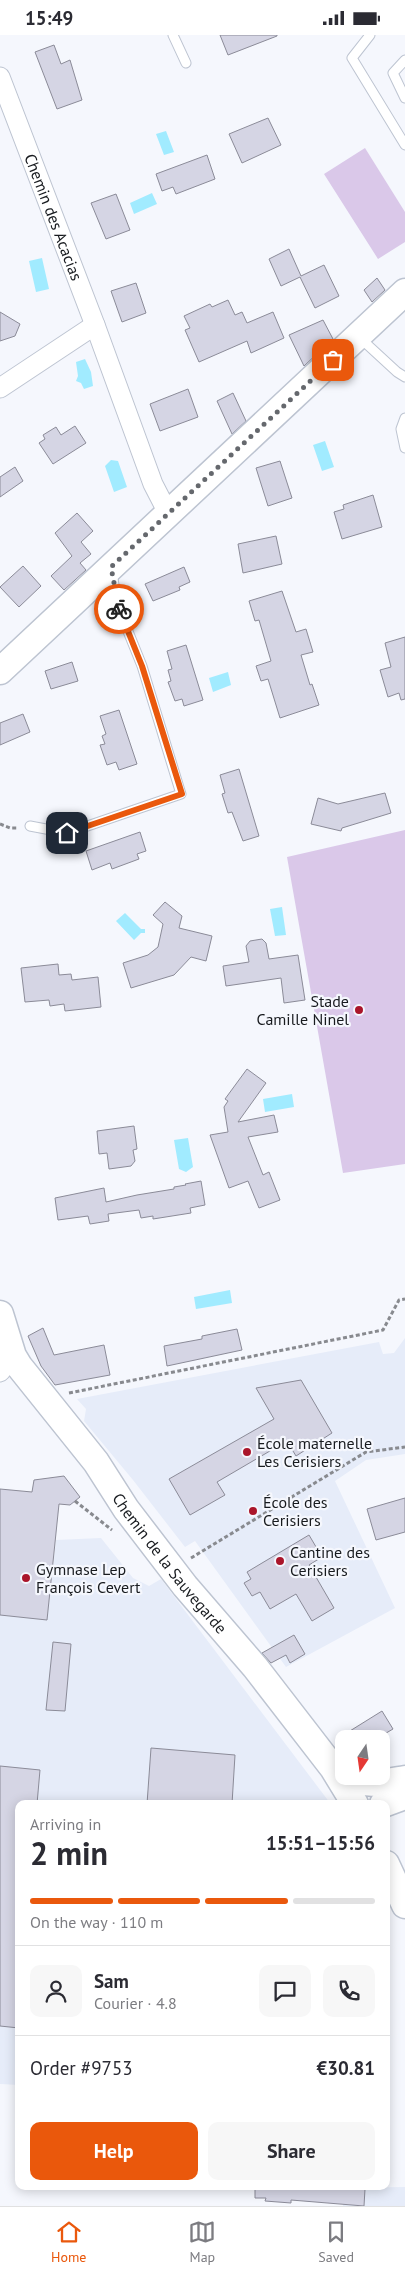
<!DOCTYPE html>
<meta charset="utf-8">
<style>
:root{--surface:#fff;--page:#f7f7f7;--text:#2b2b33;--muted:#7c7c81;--line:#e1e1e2;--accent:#ea580c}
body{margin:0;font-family:"PT Sans",sans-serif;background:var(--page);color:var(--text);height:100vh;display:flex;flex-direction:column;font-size:19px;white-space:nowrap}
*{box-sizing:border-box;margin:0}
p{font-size:16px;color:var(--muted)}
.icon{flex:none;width:28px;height:28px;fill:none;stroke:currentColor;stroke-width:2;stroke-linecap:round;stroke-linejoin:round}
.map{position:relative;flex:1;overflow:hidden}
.side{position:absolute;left:15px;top:1765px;width:375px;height:390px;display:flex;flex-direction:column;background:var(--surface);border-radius:10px;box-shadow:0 2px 12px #0003}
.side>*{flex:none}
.needle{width:32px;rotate:193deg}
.fabs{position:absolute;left:335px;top:1695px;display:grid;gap:10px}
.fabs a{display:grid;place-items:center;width:55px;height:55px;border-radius:10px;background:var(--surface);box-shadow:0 2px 12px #0003;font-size:25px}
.pin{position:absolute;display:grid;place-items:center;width:42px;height:42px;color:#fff;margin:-21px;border-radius:10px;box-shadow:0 2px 8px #0006}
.courier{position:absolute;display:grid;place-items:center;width:50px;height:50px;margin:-25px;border:4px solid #ea580c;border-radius:50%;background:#fff;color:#222;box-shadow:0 1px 6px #0007}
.head em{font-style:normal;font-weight:700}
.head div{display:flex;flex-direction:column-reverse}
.head{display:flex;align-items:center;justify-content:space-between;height:85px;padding:0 15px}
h1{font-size:32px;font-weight:700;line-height:38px}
.bar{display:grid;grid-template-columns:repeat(4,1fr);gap:8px 5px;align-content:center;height:60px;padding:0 15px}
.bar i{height:6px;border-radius:4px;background:var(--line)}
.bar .current{background:var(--accent)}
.bar p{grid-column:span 4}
.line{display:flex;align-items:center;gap:12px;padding:0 15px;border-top:1px solid var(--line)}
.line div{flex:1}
.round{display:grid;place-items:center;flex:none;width:52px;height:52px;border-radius:10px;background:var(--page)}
.action{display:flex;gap:10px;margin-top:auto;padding:10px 15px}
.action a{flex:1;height:58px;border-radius:10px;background:var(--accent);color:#fff;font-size:20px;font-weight:700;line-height:58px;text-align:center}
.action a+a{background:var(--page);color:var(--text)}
.status{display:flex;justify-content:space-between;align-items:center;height:35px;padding:0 25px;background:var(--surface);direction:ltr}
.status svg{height:14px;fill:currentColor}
.tab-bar{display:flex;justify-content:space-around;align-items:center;height:70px;border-top:1px solid var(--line);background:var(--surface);font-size:14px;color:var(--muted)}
.tab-bar a{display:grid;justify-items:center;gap:2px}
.tab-bar .current{color:var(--accent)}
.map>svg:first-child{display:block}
.built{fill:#e6ecf9}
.green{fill:#dac8e9}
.water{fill:#a1ebff}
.building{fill:#d5d5e4;stroke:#8b8b98}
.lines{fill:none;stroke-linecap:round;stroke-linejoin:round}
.lane-casing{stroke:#bdc4d1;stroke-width:11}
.street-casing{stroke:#bdc4d1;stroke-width:21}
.secondary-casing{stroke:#bdc4d1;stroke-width:29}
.path{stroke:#888a8f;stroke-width:3;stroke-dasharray:4 2.5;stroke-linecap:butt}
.lane{stroke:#fff;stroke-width:9}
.street{stroke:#fff;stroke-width:19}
.secondary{stroke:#fff;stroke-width:26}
.done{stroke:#65686d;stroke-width:5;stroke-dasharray:0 9}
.route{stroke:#ea580c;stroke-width:6}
.poi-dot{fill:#aa152a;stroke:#f5f7fd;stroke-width:2}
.labels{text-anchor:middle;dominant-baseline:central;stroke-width:4.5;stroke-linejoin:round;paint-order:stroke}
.street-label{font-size:16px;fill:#181b1f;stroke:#f5f7fd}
.poi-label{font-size:16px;fill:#181b1f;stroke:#f5f7fd;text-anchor:start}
</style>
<div class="status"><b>15:49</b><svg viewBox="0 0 49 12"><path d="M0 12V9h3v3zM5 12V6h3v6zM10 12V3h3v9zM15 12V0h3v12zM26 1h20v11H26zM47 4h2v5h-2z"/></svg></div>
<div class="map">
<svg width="405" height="2171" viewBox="0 0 405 2171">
<rect width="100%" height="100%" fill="#f5f7fd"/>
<path class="built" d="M405,1303v116l-39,6 -31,21 60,127 -109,59 -91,-126 -10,6 -52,-67 -49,-59 2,-12 -9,-10 302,-57 4,12 11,-1z
M101,1503l32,40 16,8 12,-7 169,224 -311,1v281l-19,-1v-469l47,5 9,-80z
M405,2152v19h-62l1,-18z"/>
<path class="green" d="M365,113l40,64v30l-27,17 -54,-85z
M405,795v334l-62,9 -56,-316z"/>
<path class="water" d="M166,96l8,21 -10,3 -8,-21z
M152,158l5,11 -23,10 -4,-11z
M42,223l7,31 -13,3 -7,-31z
M85,324l6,13 2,14 -9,3 -3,-6 -5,-2 2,-5 -2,-14z
M325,406l9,26 -12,4 -9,-26z
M111,425l7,1 9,26 -13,5 -9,-26z
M228,637l3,13 -18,7 -4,-14z
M282,872l4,28 -11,1 -5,-27z
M125,878l16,16h4v4h-4l-7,7 -18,-19z
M292,1059l2,13 -29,5 -2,-13z
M188,1103l5,29 -7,5 -7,-3 -5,-29z
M230,1255l2,13 -36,6 -2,-12z"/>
<path class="building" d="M220,0h57v1l-49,19z
M54,10l7,19 9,-4 12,40 -25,9 -22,-57z
M268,83l13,27 -39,18 -13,-29z
M207,120l8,24 -39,15 -3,-7 -11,4 -6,-17z
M116,159l14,36 -24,9 -15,-36z
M289,214l12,27 23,-11 15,31 -24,12 -15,-31 -19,9 -12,-27z
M377,243l8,12 -13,12 -8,-12z
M136,248l10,30 -24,9 -11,-31z
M228,265l7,15 7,-3 5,11 26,-11 11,26 -33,15 -4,-12 -48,21 -14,-32 5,-2 -6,-12 26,-12 2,3z
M0,277l20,12 -5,12 -15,5z
M323,285l10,19 -29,27 -15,-31z
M188,354l10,28 -38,14 -10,-27z
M233,358l13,28 -14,13 -15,-33z
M75,391l11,17 -33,21 -14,-21 6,-4 -2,-4 13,-8 5,8z
M280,426l12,37 -24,8 -12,-38z
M15,432l8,14 -23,16v-20z
M373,460l9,32 -40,12 -8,-27 10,-3 -1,-4z
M77,478l16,18 -12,11 10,12 -11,9 6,7 -22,20 -13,-14 21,-20 -17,-23z
M276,501l6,28 -39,9 -5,-29z
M23,531l18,20 -22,21 -19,-20z
M184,532l6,15 -11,5 1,3 -27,11 -8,-17z
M282,556l14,41 10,-3 7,23 -12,3 9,30 2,-1 7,21 -39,13 -12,-39 -7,2 -5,-15 15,-5 -12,-41 -4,1 -6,-20z
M405,602v62l-4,1 -2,-7 -11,4 -8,-27 11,-3 -6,-24z
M186,610l17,55 -19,6 -2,-7 -7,2 -7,-19 3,-1 -3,-11 4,-1 -5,-18z
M72,627l6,19 -27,8 -6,-18z
M119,675l18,54 -18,6 -3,-8 -9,3 -7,-20 5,-1 -3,-8 4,-2 -6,-18z
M23,679l7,18 -30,13v-22z
M239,734l20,67 -16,5 -11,-29 -4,1 -6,-19 3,-1 -5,-18z
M385,758l6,20 -49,15 -1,3 -30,-7 7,-26 20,6z
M140,797l6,19 -9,3 2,5 -27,10 -2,-6 -18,7 -6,-19z
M165,867l17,14 -3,12 33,8 -6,25 -15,-4 -17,18 -43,13 -8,-25 25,-8 10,-8 5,-23 -10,-9z
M262,904l4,4 3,16 29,-4 7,45 -21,3 -3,-25 -55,8 -3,-20 26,-4 -3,-16 4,-5z
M58,929l1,11 12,-1 1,6 26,-3 3,30 -36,4 -1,-7 -14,2 -1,-6 -24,2 -4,-34z
M247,1034l19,14 -28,39 36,-7 4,17 -30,5 15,38 6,-3 11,28 -21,8 -11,-27 -19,7 -19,-53 18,-3 -4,-25 4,-6 -3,-2z
M134,1091l3,23 -4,1 2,11 -4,5 -22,3 -2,-16 -8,1 -2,-23z
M201,1146l4,24 -15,3 1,5 -38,6v-3l-12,2 -2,-8 -31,4 1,7 -19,3 -2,-8 -30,4 -3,-22 49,-10 2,14 31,-7 37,-6v-2l12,-2 -1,-1z
M43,1293l11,27 50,-10 6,30 -55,10 -14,-19 -13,-30z
M237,1294l5,21 -75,16 -3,-20 38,-7v-3z
M301,1345l31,53 -36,23 -9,-15 -70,41 8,13 -35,20 -21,-36 105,-60 -18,-31z
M64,1441l16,21 -10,8 -11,-1 -12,116 -47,-5v-126l32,3 2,-12z
M405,1463v34l-29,8 -9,-31z
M309,1500l13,22 -13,8 25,43 -22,13 -16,-27 -26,15 -10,-17 -8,4 -8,-13 7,-4 -4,-7z
M294,1600l11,19 -15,9 -4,-8 -15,8 -9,-10z
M53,1607l18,2 -6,67 -19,-1z
M382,1676l11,18 -17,10h-39z
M151,1713l84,7 -3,49h-85z
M0,1731l40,4 -3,34h-18v224l-19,-2z
M255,2151h82v2l28,1 -1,17 -73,-6v3l-26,-2 1,-3h-11z"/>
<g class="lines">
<defs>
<path id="lane" d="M173,0l13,28
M370,0l-18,23 53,87
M405,25l-12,13 12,25
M359,302l38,35 8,5
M405,383l-4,11 4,19
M30,791l37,7 114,-39 -39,-128 -25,-62 -5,-32"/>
<g id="street">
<path id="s1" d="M0,42l95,248 58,159 15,29"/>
<path d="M0,353l95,-63"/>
<path d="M0,1337l13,-16"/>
</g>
<g id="secondary">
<path d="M0,636l405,-379"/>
<path id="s2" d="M0,1279l13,42 6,10 77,96 30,47 59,77 70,81 78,101 22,36"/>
<path d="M346,1741c18,11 39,6 59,3"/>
<path d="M383,1769l22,-8"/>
<path d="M386,1829l19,41"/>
</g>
</defs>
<use href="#lane" class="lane-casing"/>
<use href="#street" class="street-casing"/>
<use href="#secondary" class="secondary-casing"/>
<path class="path" d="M0,789l10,4h8
M69,1358l314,-63 16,-30 6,-1
M75,1466l37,29
M191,1523l175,-106 39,-5"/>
<use href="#lane" class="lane"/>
<use href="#street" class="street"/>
<use href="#secondary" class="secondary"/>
</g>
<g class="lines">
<path class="done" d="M119,574l-8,-42 222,-207"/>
<path class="route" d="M67,798l115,-39 -40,-128 -23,-57"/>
</g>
<g class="poi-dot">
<circle cx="359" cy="975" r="5"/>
<circle cx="247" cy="1417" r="5"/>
<circle cx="253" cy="1476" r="5"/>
<circle cx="280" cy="1526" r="5"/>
<circle cx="26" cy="1543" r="5"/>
</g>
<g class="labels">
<g class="street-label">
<text stroke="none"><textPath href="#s1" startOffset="150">Chemin des Acacias</textPath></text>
<text stroke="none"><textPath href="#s2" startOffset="304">Chemin de la Sauvegarde</textPath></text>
</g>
<g class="poi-label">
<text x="349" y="966" text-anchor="end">Stade<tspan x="349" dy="18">Camille Ninel</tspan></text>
<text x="257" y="1408">École maternelle<tspan x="257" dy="18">Les Cerisiers</tspan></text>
<text x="263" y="1467">École des<tspan x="263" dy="18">Cerisiers</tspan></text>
<text x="290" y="1517">Cantine des<tspan x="290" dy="18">Cerisiers</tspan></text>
<text x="36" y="1534">Gymnase Lep<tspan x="36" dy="18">François Cevert</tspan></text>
</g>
</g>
</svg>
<div class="fabs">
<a><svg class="needle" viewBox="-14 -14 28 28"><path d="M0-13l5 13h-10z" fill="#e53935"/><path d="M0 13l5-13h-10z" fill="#7c7c81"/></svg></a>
</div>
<div class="pin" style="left:333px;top:325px;background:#ea580c"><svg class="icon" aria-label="bag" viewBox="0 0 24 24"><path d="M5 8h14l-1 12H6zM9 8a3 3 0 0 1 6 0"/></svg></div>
<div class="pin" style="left:67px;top:798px;background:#1f2937"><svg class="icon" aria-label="home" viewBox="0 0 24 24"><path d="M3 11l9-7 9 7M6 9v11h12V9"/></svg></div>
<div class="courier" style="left:119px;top:574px"><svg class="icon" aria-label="bike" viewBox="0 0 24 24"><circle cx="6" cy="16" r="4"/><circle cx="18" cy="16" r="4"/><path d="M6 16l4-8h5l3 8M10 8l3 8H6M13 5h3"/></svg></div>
<section class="side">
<div class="head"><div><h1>2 min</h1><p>Arriving in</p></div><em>15:51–15:56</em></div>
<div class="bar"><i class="current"></i><i class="current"></i><i class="current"></i><i></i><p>On the way · 110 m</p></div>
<div class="line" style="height:90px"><a class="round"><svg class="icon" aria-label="person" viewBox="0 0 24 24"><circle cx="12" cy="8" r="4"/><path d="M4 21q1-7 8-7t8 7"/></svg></a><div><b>Sam</b><p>Courier · 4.8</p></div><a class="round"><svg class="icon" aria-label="chat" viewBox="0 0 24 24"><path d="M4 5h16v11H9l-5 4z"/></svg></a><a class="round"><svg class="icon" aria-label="phone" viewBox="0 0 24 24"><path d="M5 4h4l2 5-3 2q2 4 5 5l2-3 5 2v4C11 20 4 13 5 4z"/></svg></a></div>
<div class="line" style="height:65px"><div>Order #9753</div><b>€30.81</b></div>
<div class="action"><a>Help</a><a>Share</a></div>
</section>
</div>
<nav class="tab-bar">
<a class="current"><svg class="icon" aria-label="home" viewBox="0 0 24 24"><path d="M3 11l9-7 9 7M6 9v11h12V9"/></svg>Home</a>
<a><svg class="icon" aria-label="map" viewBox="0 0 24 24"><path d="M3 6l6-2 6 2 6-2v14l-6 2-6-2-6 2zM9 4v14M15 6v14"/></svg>Map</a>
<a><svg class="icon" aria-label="saved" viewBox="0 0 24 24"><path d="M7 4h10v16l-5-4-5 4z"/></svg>Saved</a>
</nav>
